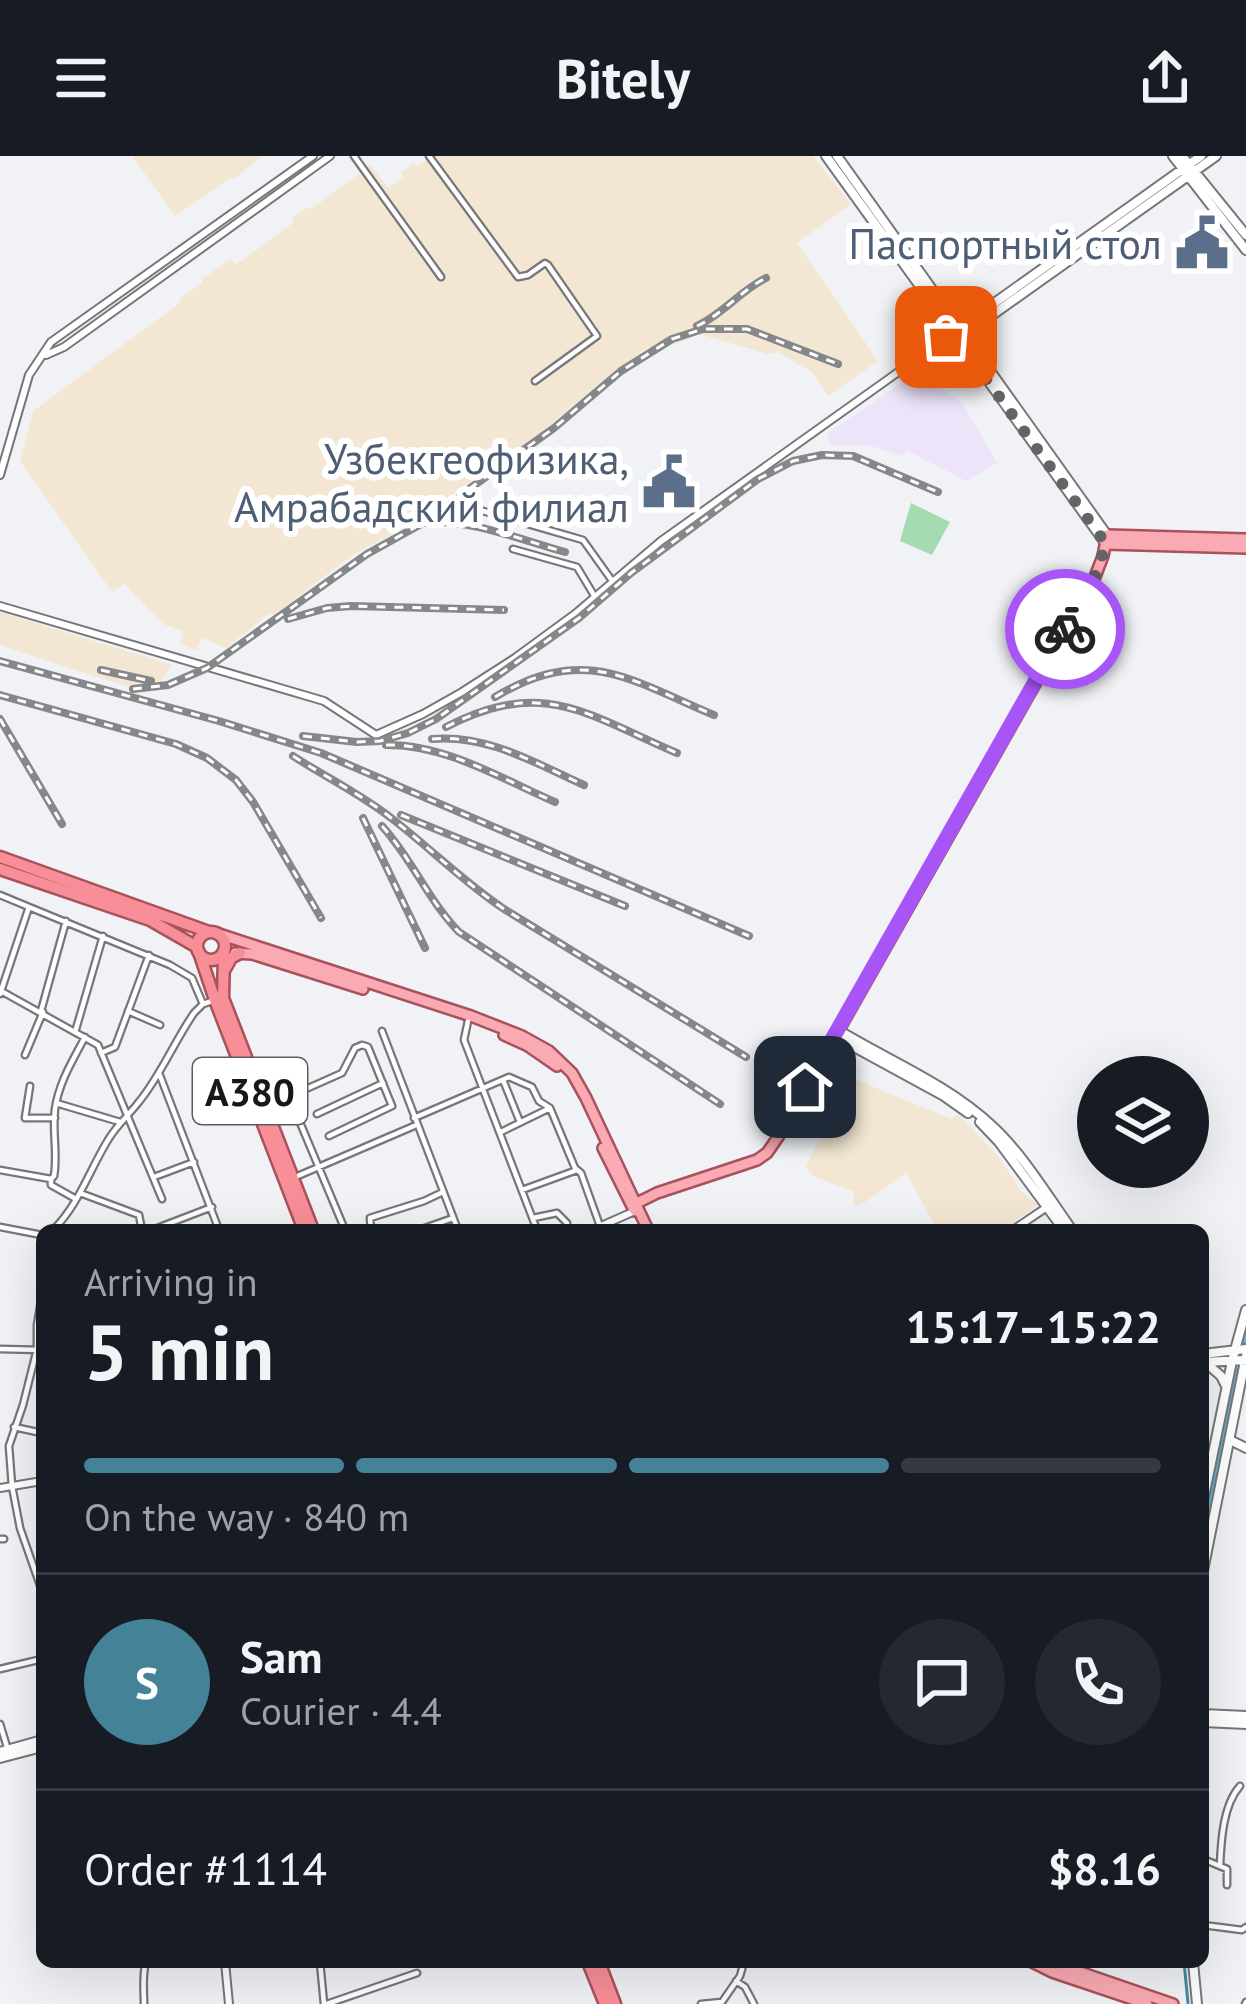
<!DOCTYPE html>
<meta charset="utf-8">
<style>
:root{--surface:#171b24;--page:#242831;--text:#f1f3f6;--muted:#9ea1a6;--line:#363941;--accent:#448297}
body{margin:0;font-family:"PT Sans",sans-serif;background:var(--page);color:var(--text);height:100vh;display:flex;flex-direction:column;font-size:45px;white-space:nowrap}
*{box-sizing:border-box;margin:0}
p{font-size:39px;color:var(--muted)}
.icon{flex:none;width:66px;height:66px;fill:none;stroke:currentColor;stroke-width:2;stroke-linecap:round;stroke-linejoin:round}
.map{position:relative;flex:1;overflow:hidden}
.side{position:absolute;left:36px;top:1068px;width:1173px;height:744px;display:flex;flex-direction:column;background:var(--surface);border-radius:18px;box-shadow:0 12px 48px #0002}
.side>*{flex:none}
.controls{position:absolute;left:1077px;top:900px;display:grid;gap:24px}
.controls a{display:grid;place-items:center;width:132px;height:132px;border-radius:50%;background:var(--surface);box-shadow:0 12px 48px #0002;font-size:60px}
.pin{position:absolute;display:grid;place-items:center;width:102px;height:102px;color:#fff;margin:-51px;border-radius:24px;box-shadow:0 6px 18px #0006}
.courier{position:absolute;display:grid;place-items:center;width:120px;height:120px;margin:-60px;border:9px solid #a855f7;border-radius:50%;background:#fff;color:#222;box-shadow:0 3px 15px #0007}
.headline em{font-style:normal;font-weight:700}
.headline div{display:flex;flex-direction:column-reverse}
.headline{display:flex;align-items:center;justify-content:space-between;height:204px;padding:0 48px}
h1{font-size:78px;font-weight:700;line-height:90px}
.bar{display:grid;grid-template-columns:repeat(4,1fr);gap:18px 12px;align-content:center;height:144px;padding:0 48px}
.bar i{height:15px;border-radius:9px;background:var(--line)}
.bar .on{background:var(--accent)}
.bar p{grid-column:span 4}
.line{display:flex;align-items:center;gap:30px;padding:0 48px;border-top:3px solid var(--line)}
.line div{flex:1}
.round{display:grid;place-items:center;flex:none;width:126px;height:126px;border-radius:63px;background:var(--page)}
header{display:flex;justify-content:space-between;align-items:center;height:156px;padding:0 48px;background:var(--surface);font-size:54px;font-weight:700}
.map>svg:first-child{display:block}
.commercial{fill:#ede4f9}
.industrial{fill:#f3e7d3}
.green{fill:#a4dbb1}
.lines{fill:none;stroke-linecap:round;stroke-linejoin:round}
.stream{stroke:#4389a5;stroke-width:3}
.canal{stroke:#56b9e1;stroke-width:6}
.minor-casing{stroke:#77777b;stroke-width:9}
.tertiary-casing{stroke:#77777b;stroke-width:10}
.secondary-casing{stroke:#77777b;stroke-width:12}
.primary-casing{stroke:#a9525b;stroke-width:14}
.trunk-casing{stroke:#a9525b;stroke-width:15}
.minor{stroke:#fff;stroke-width:4.5}
.tertiary{stroke:#fff;stroke-width:6}
.secondary{stroke:#fff;stroke-width:8}
.primary{stroke:#faaab2;stroke-width:9}
.trunk{stroke:#f88e98;stroke-width:10}
.rail-casing{stroke:#868789;stroke-width:8}
.rail{stroke:#fff;stroke-width:3;stroke-dasharray:9;stroke-linecap:butt}
.done{stroke:#636466;stroke-width:12;stroke-dasharray:0 21.6}
.route{stroke:#a855f7;stroke-width:15}
.labels{text-anchor:middle;dominant-baseline:central;stroke-width:12;stroke-linejoin:round;paint-order:stroke}
.shield{fill:#fff;stroke:#5d5d5e;stroke-width:3}
.shield-label{font-size:39px;font-weight:bold;fill:#171819}
.service-label{font-size:42px;fill:#4e5e75;stroke:#fff;text-anchor:end}
</style>
<header><svg class="icon" aria-label="menu" viewBox="0 0 24 24"><path d="M4 6h16M4 12h16M4 18h16"/></svg>Bitely<svg class="icon" aria-label="share" viewBox="0 0 24 24"><path d="M12 15V3M7 8l5-5 5 5M5 13v7h14v-7"/></svg></header>
<div class="map">
<svg width="1246" height="1848" viewBox="0 0 1246 1848">
<rect width="100%" height="100%" fill="#f1f2f6"/>
<path class="commercial" d="M942,198l12,16 -12,18 21,16 34,59 -31,18 -60,-31 -3,6 -35,-11 -37,1 -4,-12z"/>
<path class="industrial" d="M132,0h130l-27,22 -6,1 -54,37z
M430,0h383l38,48 -54,39 81,118 -50,35 -15,-23 -35,-21 -10,2 -69,-20 -45,18 -5,-5 -38,27 -70,58 -129,91 -61,33 -77,59 -4,-2 -44,35 -24,-10 -5,12 -17,-6 3,-13 -20,-7 -39,-40 -12,8 -92,-131 13,-50 147,-108 -1,-4 23,-16v-4l28,-20 6,6 58,-43 -2,-4 16,-11 3,2 60,-44 17,23 15,-11 -2,-4 13,-10 3,4z
M0,456l172,53 -14,20 -11,3 -17,-1 -27,-8 -103,-34z
M854,923l97,40 7,-5 41,43 22,34 17,14 -36,25h-65l-31,-57 -42,30 -11,3 1,-15 -40,-14 -9,-10z"/>
<path class="green" d="M911,347l39,19 -18,33 -32,-14z"/>
<g class="lines">
<path class="stream" d="M1184,1806l4,41"/>
<path class="canal" d="M1244,1185l2,-8
M1203,1381l36,-167"/>
<defs>
<path id="minor" d="M354,0l87,121
M429,0l89,121 10,-2 17,-12 3,2 49,71 -62,45
M483,355l100,29 30,42
M513,393l64,18 18,30
M0,739l29,12 -29,87
M29,751l141,58 22,13 11,26
M1,835l97,54 64,154
M41,855l25,-90
M128,855l32,14
M468,865l-4,19 73,190
M76,873l27,-93
M382,875l76,199
M101,897l14,-6 34,-92
M25,899l18,-43
M159,917l60,157
M503,924l17,42
M30,930l-5,32h30
M297,937l45,-20 13,-25 7,-3 6,2 24,59 -63,30
M291,945l54,129
M56,947l64,19
M317,958l66,-31
M414,962l95,-41 23,10 7,14 11,7 25,60 6,5 19,53
M272,968l22,-10
M501,976l49,-24
M0,1014l51,9v6l25,14
M154,1021l40,-15
M293,1022l121,-52
M51,1023l3,-3c4,-23 -2,-44 1,-67 4,-27 18,-49 30,-72
M522,1034l55,-20
M80,1037l59,22 3,15
M533,1062l24,-5 10,10
M0,1071l42,8
M53,1074c25,-24 37,-61 55,-90 8,-14 20,-24 30,-37 22,-26 36,-61 56,-90l9,-9 9,-3
M152,1074l60,-23
M371,1074l-1,-12 54,-17 19,-9
M419,1074l34,-12
M42,1139l-5,30v24l-14,56 -14,41 3,40 8,42 22,63
M0,1193l42,1
M14,1271l28,6
M0,1383h4
M0,1513l42,-10
M0,1568l7,23
M1203,1703l24,10v16
M1220,1710c1,-25 3,-61 20,-80
M1203,1769l39,5 4,-3
M320,1806l4,42
M736,1825l9,6 9,17
M144,1848c0,-13 -2,-30 2,-42
M327,1848l90,-31
M701,1848l21,-2 18,-26 4,-14
M1245,1848l1,-2"/>
<path id="tertiary" d="M46,199l18,-8 266,-191
M0,319l29,-100 22,-33 262,-186
M0,450l324,95 52,34 47,-21 39,-22 53,-34 60,-44 86,-73 292,-208
M592,1074l43,-19
M1013,1074l37,-25
M0,1332l42,-7
M225,1806l4,42"/>
<path id="secondary" d="M826,0l280,388
M837,0l270,379
M1173,0l73,94
M1182,0l64,79
M958,173l243,-173
M964,179l252,-179
M838,874c51,31 109,54 153,95 32,29 56,70 81,105
M834,880l110,60 24,17
M980,966l19,20 65,88
M1203,1198l43,-5
M1203,1206l43,-2
M1205,1206l16,14 5,10
M1230,1284l16,8
M1203,1346l29,-141 14,-51
M1203,1415l43,-215
M1203,1558l43,2
M1203,1566l43,2
M0,1596l42,-12
M0,1602l42,-11
M1193,1806l4,42"/>
<path id="primary" d="M1106,388l140,4
M219,778l252,82 51,20 27,15 23,22 14,25 62,132
M235,797l17,1 111,35
M504,879l24,11 29,20
M603,992l30,60
M635,1055l2,-8 20,-10 100,-33 10,-7 11,-16 315,-555 10,-26 4,-21 139,4
M1032,1806l20,10 95,32
M1051,1806l122,42"/>
<path id="trunk" d="M0,701l209,75
M0,713l150,51 47,27
M197 790a14 14 0 1 1 28 0a14 14 0 1 1-28 0Z
M199,796l16,48 89,230
M224,798l-1,44 90,232
M225,813l6,-11 9,-5
M588,1806l17,42
M599,1806l16,42"/>
</defs>
<use href="#minor" class="minor-casing"/>
<use href="#tertiary" class="tertiary-casing"/>
<use href="#secondary" class="secondary-casing"/>
<use href="#primary" class="primary-casing"/>
<use href="#trunk" class="trunk-casing"/>
<use href="#minor" class="minor"/>
<use href="#tertiary" class="tertiary"/>
<use href="#secondary" class="secondary"/>
<use href="#primary" class="primary"/>
<use href="#trunk" class="trunk"/>
<defs>
<path id="rail" d="M697,170c26,-12 43,-35 69,-48
M425,367c41,-6 99,18 140,29
M288,463l39,-11 24,-2 153,4
M0,505l219,60 102,32 428,183
M101,514l50,11
M133,533l35,-4 39,-17 160,-114 74,-41 28,-24 85,-61 67,-57 51,-32 31,-10h44l91,35
M0,539l176,49 31,14 29,22 17,22 68,116
M495,541c90,-53 133,-18 219,18
M0,563l62,105
M446,571c97,-50 140,-13 231,26
M303,580l54,6 23,-1 28,-8 28,-14 143,-101 52,-45 127,-94 35,-18 29,-6 31,1 85,36
M432,583c55,-5 103,24 152,46
M386,589c59,-1 116,34 169,57
M293,600c34,22 70,39 102,65 37,29 70,62 109,88l242,148
M401,659l224,91
M363,662l62,130
M382,670c30,33 46,74 77,106l261,172"/>
</defs>
<use href="#rail" class="rail-casing"/>
<use href="#rail" class="rail"/>
</g>
<g class="lines">
<path class="done" d="M946,181l7,-4 153,211 -13,38 -28,47"/>
<path class="route" d="M805,931l260,-458"/>
</g>
<defs>
<symbol id="civic-bare" viewBox="-9 -9 18 18"><path d="M-.6-6.5H3V-4.5H.6V-3L4-1V1h2V6H-6V1h2V-1L-.6-3ZM-1.2 2.5V6h2.4V2.5Z" fill="#5c6f8a" stroke="#fff" stroke-width="2.5" paint-order="stroke"/></symbol>
</defs>
<g fill-rule="evenodd">
<use href="#civic-bare" x="1164" y="49" width="76" height="76"/>
<use href="#civic-bare" x="631" y="288" width="76" height="76"/>
</g>
<g class="labels">
<rect class="shield" x="193" y="902" width="114" height="66" rx="9"/>
<g class="shield-label">
<text x="250" y="935">A380</text>
</g>
<g class="service-label">
<text x="1162" y="87">Паспортный стол</text>
<text x="629" y="302">Узбекгеофизика,<tspan x="629" dy="48">Амрабадский филиал</tspan></text>
</g>
</g>
</svg>
<div class="controls">
<a><svg class="icon" aria-label="layers" viewBox="0 0 24 24"><path d="M12 4l9 5-9 5-9-5zM3 14l9 5 9-5"/></svg></a>
</div>
<div class="pin" style="left:946px;top:181px;background:#ea580c"><svg class="icon" aria-label="bag" viewBox="0 0 24 24"><path d="M5 8h14l-1 12H6zM9 8a3 3 0 0 1 6 0"/></svg></div>
<div class="pin" style="left:805px;top:931px;background:#1f2937"><svg class="icon" aria-label="home" viewBox="0 0 24 24"><path d="M3 11l9-7 9 7M6 9v11h12V9"/></svg></div>
<div class="courier" style="left:1065px;top:473px"><svg class="icon" aria-label="bike" viewBox="0 0 24 24"><circle cx="6" cy="16" r="4"/><circle cx="18" cy="16" r="4"/><path d="M6 16l4-8h5l3 8M10 8l3 8H6M13 5h3"/></svg></div>
<section class="side">
<div class="headline"><div><h1>5 min</h1><p>Arriving in</p></div><em>15:17–15:22</em></div>
<div class="bar"><i class="on"></i><i class="on"></i><i class="on"></i><i></i><p>On the way · 840 m</p></div>
<div class="line" style="height:216px"><b class="round" style="background:var(--accent);color:#fff">S</b><div><b>Sam</b><p>Courier · 4.4</p></div><a class="round"><svg class="icon" aria-label="chat" viewBox="0 0 24 24"><path d="M4 5h16v11H9l-5 4z"/></svg></a><a class="round"><svg class="icon" aria-label="phone" viewBox="0 0 24 24"><path d="M5 4h4l2 5-3 2q2 4 5 5l2-3 5 2v4C11 20 4 13 5 4z"/></svg></a></div>
<div class="line" style="height:156px"><div>Order #1114</div><b>$8.16</b></div>
</section>
</div>
